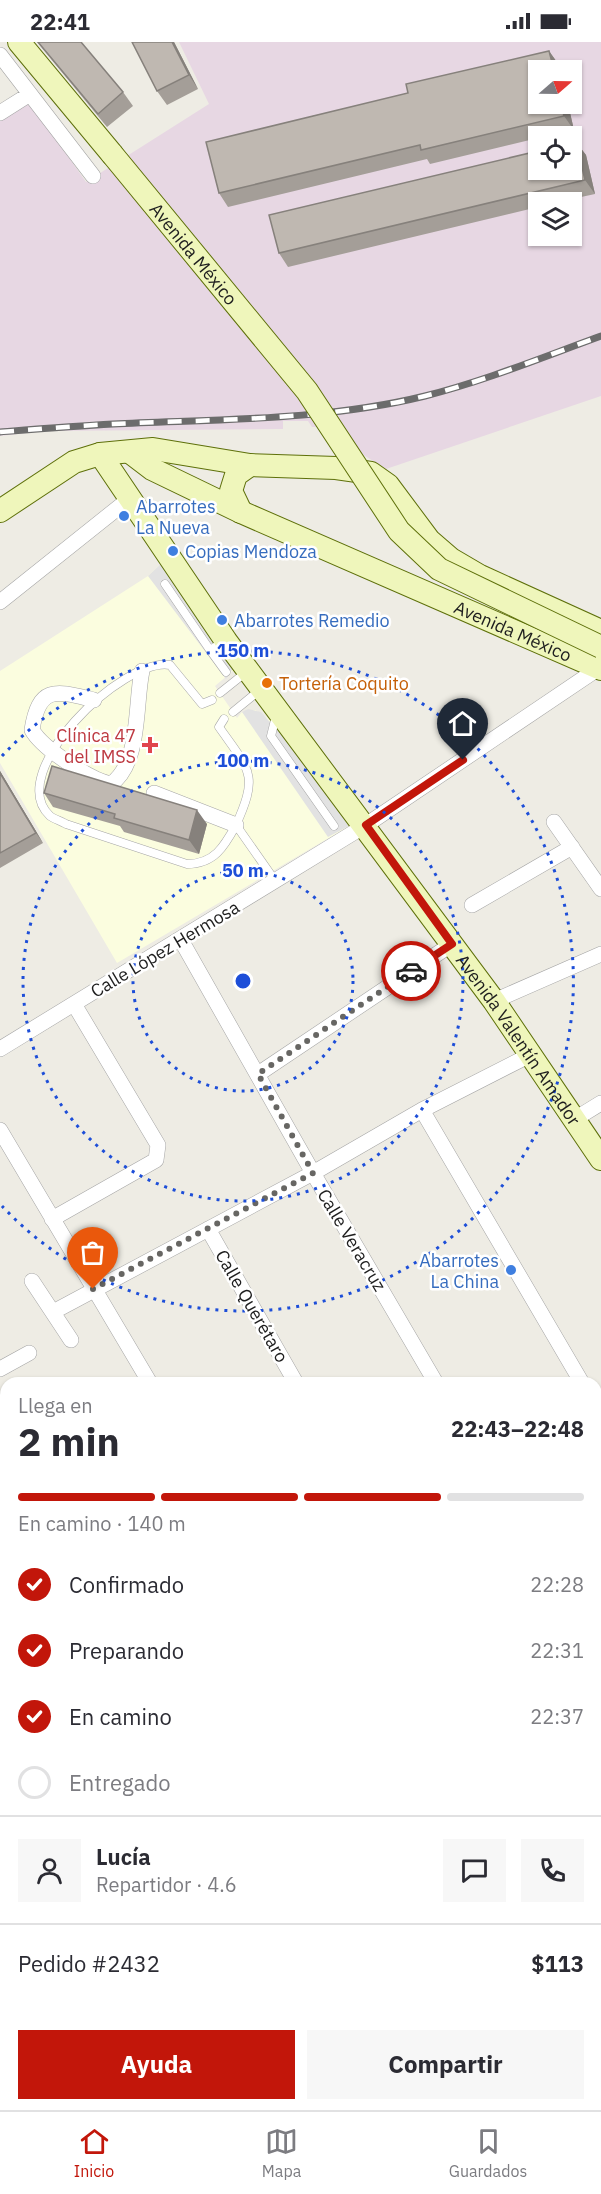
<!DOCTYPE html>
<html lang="es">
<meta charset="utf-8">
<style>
:root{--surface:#fff;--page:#f7f7f7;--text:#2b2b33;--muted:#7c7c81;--line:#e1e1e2;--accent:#c2160a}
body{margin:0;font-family:"IBM Plex Sans",sans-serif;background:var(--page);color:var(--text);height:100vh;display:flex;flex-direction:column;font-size:22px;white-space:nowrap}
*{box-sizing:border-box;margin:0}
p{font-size:20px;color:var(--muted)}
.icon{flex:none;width:33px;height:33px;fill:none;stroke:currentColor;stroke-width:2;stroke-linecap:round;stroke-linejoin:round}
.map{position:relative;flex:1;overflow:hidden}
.panel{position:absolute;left:0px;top:1335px;width:602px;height:734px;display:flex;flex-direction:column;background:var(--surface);border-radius:18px 18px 0 0;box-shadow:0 2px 4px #0004}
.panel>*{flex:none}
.needle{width:39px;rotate:70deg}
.buttons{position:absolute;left:528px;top:18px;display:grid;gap:12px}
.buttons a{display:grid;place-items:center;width:54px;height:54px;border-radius:0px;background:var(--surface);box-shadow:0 2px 4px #0004;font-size:30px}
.pin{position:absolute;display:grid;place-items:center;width:51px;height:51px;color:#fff;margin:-62px -26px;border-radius:50% 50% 50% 0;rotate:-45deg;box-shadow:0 0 6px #0007}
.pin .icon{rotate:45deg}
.courier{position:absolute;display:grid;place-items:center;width:60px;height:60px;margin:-30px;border:4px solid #c2160a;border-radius:50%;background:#fff;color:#222;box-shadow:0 2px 8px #0007}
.head em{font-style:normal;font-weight:700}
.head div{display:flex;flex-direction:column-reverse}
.head{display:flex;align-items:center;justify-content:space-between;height:102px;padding:0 18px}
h1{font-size:39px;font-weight:700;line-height:45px}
.bar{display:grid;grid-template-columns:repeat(4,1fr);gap:9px 6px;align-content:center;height:72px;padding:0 18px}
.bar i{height:8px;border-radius:4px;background:var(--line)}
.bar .selected{background:var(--accent)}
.bar p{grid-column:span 4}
.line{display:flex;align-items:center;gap:15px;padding:0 18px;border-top:2px solid var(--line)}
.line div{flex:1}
.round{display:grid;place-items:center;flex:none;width:63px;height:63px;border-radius:0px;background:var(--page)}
ol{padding:0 18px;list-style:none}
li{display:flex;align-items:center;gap:18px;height:66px}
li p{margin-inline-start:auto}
li .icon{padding:6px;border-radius:50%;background:var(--accent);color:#fff;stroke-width:4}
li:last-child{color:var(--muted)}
li i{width:33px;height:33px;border:3px solid var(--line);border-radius:50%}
.primary-button{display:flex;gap:12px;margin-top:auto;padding:12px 18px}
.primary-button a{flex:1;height:69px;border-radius:0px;background:var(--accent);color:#fff;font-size:24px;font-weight:700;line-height:69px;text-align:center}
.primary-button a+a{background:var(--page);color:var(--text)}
.status{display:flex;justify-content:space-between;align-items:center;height:42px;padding:0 30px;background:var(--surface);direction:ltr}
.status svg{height:16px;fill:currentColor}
.dock{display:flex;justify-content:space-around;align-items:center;height:84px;border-top:2px solid var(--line);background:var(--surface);font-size:16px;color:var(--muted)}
.dock a{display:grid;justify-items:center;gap:3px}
.dock .selected{color:var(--accent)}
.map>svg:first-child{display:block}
.commercial{fill:#efd7d4}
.industrial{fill:#e7d7e3;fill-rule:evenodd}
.education{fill:#fbfddf}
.parking{fill:#e2e2e2}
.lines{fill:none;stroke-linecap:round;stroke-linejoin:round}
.lane-casing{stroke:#a5a5a5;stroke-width:9}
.street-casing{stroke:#a5a5a5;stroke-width:16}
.secondary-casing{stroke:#5e700a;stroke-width:24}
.lane{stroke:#fff;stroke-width:8}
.street{stroke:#fff;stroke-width:15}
.secondary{stroke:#eff6bb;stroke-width:22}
.rail-casing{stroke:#6c6c6c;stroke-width:7}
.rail{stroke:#fff;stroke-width:4.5;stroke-dasharray:14;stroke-linecap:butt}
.secondary-bridge-casing{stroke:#5e700a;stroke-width:24;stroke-linecap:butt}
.secondary-bridge{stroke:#eff6bb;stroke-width:22}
.wall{fill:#a49e98}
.shaded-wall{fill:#86817c}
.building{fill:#bfb8b1;stroke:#86817c;stroke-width:1.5}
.done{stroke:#676663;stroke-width:6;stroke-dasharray:0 10.8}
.route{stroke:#c2160a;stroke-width:8}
.ring{fill:none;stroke:#1d4ed8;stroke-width:3;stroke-dasharray:3 6}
.shop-dot{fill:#3f7fe0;stroke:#fff;stroke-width:2}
.food-dot{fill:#e8710a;stroke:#fff;stroke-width:2}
.health-dot{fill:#e0444e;stroke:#fff;stroke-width:2}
.labels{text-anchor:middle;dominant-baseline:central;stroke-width:5;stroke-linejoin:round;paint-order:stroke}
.street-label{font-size:18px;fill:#1e1e1e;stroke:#fff}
.shop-label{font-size:18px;fill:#366cbe;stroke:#fff;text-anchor:start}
.food-label{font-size:18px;fill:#c56008;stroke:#fff;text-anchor:start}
.health-label{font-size:18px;fill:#be3a42;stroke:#fff;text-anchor:end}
.centre{fill:#1d4ed8;stroke:#fff;stroke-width:3}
.ring-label{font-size:18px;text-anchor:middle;font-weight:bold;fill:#1d4ed8;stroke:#fff;stroke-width:5;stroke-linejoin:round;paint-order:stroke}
</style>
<div class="status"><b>22:41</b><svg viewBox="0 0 49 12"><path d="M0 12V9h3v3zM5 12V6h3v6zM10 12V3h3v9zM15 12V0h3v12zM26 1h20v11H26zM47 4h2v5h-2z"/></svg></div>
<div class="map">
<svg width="601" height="2068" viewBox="0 0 601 2068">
<rect width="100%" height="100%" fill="#eeece4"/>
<path class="commercial" d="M125,2063l165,-1 1,1 -11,5h-152z"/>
<path class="industrial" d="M179,0h422v354l-215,73 -67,-42h-7l-4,-6h-25v8l-239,2 -44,5v-317l29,-18 57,81 123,-78zM538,28h34v34h-34zM538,94h34v34h-34zM538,160h34v34h-34z"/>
<path class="education" d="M165,518l77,103 -27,23 22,32 5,-6 13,-2 25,16 69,100 -232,137 -117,-200v-92l148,-95z"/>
<path class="parking" d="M165,518l77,103 -10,7 -6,9 -78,-103z
M248,667l13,3 8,9 11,5 69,100 -21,11 -86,-125z"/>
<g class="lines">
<defs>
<path id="lane" d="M165,542l45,66 15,-9
M210,608l16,22
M220,651l25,-20
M212,658l-10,4 -32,-39c-47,-8 -167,108 -120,151 4,3 11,5 16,8l121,40c27,0 37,-17 49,-39l40,57
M233,670l28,-23
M276,674l-5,20 63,90
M224,677l-5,8c31,44 40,47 17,98"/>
<path id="street" d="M0,13l93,121
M0,71l30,-19
M0,560l129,-103
M94,658c-37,-9 -55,-16 -62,30 10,18 58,50 79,54 30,-21 24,-81 31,-113
M154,751l82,32
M554,780l47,67
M472,863l100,-58
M181,898l132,233 123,210
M494,959l107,-47
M0,1007l366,-224 233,-157
M258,1032l194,-130
M422,1068l160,273
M575,1077l26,-16
M0,1088l150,253
M52,1177l104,-59 2,-15 -84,-141
M208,1187l88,154
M32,1239l39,59
M53,1270l260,-139 109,-63 108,-55
M0,1327l29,-16
M596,1364l5,10
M0,1413l6,-4
M596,1437l5,-3
M0,1461l6,10
M596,1618l5,10
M0,1656l6,10
M0,1762l6,-4
M596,1870l5,10
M596,1910l5,-3
M0,1942l6,-2
M578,2062l3,6
M64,2068l13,-6
M297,2068l10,-6"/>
<g id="secondary">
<path d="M19,0l93,112"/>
<path id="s1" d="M131,411l21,16 89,43 360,157"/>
<path id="s2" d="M100,412l126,187 268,360 107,158"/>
<path d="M0,469l74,-49 26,-8 53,-5 97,16 86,3 35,5 17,12 41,55 22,19 29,17 121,55"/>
<path d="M241,470l-10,-21 5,-16 14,-10"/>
<path d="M0,1863l6,11"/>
<path d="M110,2062l3,6"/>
</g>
</defs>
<use href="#lane" class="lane-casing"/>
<use href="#street" class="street-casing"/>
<use href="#secondary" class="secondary-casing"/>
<use href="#lane" class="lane"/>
<use href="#street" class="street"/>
<use href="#secondary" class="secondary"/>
<defs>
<path id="rail" d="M0,390c38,-3 75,-6 113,-8 104,-5 210,-3 312,-28 60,-15 118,-39 176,-60"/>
</defs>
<use href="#rail" class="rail-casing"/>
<use href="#rail" class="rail"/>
<defs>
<g id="secondary-bridge">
<path id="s3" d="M112,112l195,237 92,140 40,38 162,78"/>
</g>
</defs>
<use href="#secondary-bridge" class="secondary-bridge-casing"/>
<use href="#secondary-bridge" class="secondary-bridge"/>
</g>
<path class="wall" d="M37,0h44l42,50 10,14 -26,21z
M174,0l24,47 -31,16 -10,-14z
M549,9l10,14 15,65 -28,6h-8v2l-108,26 -3,-5 -199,48 -9,-14z
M576,100l10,13 9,39 -37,8h-20v5l-250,60 -9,-14z
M0,729l43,72 -43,25z
M44,751l163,31 -8,30 -75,-22 -4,-6 -67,-19z"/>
<path class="shaded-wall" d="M172,0h2l24,47 -9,-14z
M549,9l10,14 1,5h-6z
M561,62h7l6,26 -10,-14z
M576,100l10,13 9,39 -10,-14z
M0,729l43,72 -7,-10 -36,-60z
M197,768l10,14 -8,30 -10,-14z"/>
<path class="building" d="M38,0h43l42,50 -25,22z
M132,0h40l17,33 -32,16z
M549,9l5,19h-16v34h23l3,12 -143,34 -1,-5 -201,48 -13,-51 202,-49 -2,-9z
M576,100l9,38 -306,73 -10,-38 269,-64v19h34v-27z
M52,724l145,44 -8,30 -75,-22 1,-4 -71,-21z
M0,731l36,60 -36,20z"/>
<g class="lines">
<path class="done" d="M93,1247l220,-116 -55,-99 153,-103"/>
<path class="route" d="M411,929l41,-27 -86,-119 97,-65"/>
</g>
<g class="ring">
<circle cx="243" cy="939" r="110"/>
<circle cx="243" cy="939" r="220"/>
<path d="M2 714A330 330 0 1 1 2 1164"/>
</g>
<g class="shop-dot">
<circle cx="124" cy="474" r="6"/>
<circle cx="173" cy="509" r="6"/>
<circle cx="222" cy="578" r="6"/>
<circle cx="511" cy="1228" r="6"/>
</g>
<circle class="food-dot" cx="267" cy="641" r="6"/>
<path class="health-dot" d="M147 694h6v6h6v6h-6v6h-6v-6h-6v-6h6z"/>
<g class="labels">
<g class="street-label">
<text stroke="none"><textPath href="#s3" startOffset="129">Avenida México</textPath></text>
<text stroke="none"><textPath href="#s1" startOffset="422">Avenida México</textPath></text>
<text transform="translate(165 907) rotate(-31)">Calle López Hermosa</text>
<text stroke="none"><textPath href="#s2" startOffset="720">Avenida Valentín Amador</textPath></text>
<text transform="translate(352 1198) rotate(59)">Calle Veracruz</text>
<text transform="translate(252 1264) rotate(60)">Calle Querétaro</text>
</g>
<g class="shop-label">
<text x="136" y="464">Abarrotes<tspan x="136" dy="21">La Nueva</tspan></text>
<text x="185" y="509">Copias Mendoza</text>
<text x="234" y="578">Abarrotes Remedio</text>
<text x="499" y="1218" text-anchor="end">Abarrotes<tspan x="499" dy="21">La China</tspan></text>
</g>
<g class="food-label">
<text x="279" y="641">Tortería Coquito</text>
</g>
<g class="health-label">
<text x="136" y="693">Clínica 47<tspan x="136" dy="21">del IMSS</tspan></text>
</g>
</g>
<circle cx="243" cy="939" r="9" class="centre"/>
<g class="ring-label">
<text x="243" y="615">150 m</text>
<text x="243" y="725">100 m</text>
<text x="243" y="835">50 m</text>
</g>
</svg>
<div class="buttons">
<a><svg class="needle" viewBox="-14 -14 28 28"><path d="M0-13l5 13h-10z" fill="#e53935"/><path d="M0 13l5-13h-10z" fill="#7c7c81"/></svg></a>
<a><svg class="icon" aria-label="locate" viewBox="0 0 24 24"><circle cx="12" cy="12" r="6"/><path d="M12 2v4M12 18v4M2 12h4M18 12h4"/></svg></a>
<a><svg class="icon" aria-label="layers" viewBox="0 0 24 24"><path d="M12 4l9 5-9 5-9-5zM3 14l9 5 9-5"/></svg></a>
</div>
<div class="pin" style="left:93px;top:1247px;background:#ea580c"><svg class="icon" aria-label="bag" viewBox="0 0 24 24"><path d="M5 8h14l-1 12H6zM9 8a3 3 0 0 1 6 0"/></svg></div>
<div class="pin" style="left:463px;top:718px;background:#1f2937"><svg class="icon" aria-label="home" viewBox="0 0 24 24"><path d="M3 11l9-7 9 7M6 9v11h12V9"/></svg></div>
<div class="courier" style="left:411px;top:929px"><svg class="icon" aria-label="car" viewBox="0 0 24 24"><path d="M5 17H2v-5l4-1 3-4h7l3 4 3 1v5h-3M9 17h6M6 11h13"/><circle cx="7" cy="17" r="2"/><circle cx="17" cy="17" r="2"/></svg></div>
<section class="panel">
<div class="head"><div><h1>2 min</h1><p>Llega en</p></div><em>22:43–22:48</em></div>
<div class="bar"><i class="selected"></i><i class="selected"></i><i class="selected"></i><i></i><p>En camino · 140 m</p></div>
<ol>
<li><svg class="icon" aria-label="check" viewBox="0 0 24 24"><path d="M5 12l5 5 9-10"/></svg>Confirmado<p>22:28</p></li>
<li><svg class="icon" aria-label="check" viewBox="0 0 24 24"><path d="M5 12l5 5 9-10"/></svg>Preparando<p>22:31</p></li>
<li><svg class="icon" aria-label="check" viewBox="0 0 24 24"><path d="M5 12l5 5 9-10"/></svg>En camino<p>22:37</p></li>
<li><i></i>Entregado</li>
</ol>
<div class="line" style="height:108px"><a class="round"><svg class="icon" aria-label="person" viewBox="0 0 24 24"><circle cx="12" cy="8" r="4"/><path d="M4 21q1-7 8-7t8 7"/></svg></a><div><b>Lucía</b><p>Repartidor · 4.6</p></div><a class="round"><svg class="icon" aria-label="chat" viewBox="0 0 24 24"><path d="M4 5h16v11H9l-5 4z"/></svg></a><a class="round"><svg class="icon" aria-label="phone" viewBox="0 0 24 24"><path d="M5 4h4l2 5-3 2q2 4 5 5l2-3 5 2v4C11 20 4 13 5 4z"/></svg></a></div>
<div class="line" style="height:78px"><div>Pedido #2432</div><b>$113</b></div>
<div class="primary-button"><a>Ayuda</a><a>Compartir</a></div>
</section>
</div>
<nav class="dock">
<a class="selected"><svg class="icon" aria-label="home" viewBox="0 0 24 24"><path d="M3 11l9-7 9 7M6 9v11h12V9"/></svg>Inicio</a>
<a><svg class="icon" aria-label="map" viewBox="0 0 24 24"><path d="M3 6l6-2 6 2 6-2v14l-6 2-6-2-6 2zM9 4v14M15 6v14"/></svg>Mapa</a>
<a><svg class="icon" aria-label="saved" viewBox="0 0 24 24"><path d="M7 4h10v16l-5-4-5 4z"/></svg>Guardados</a>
</nav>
